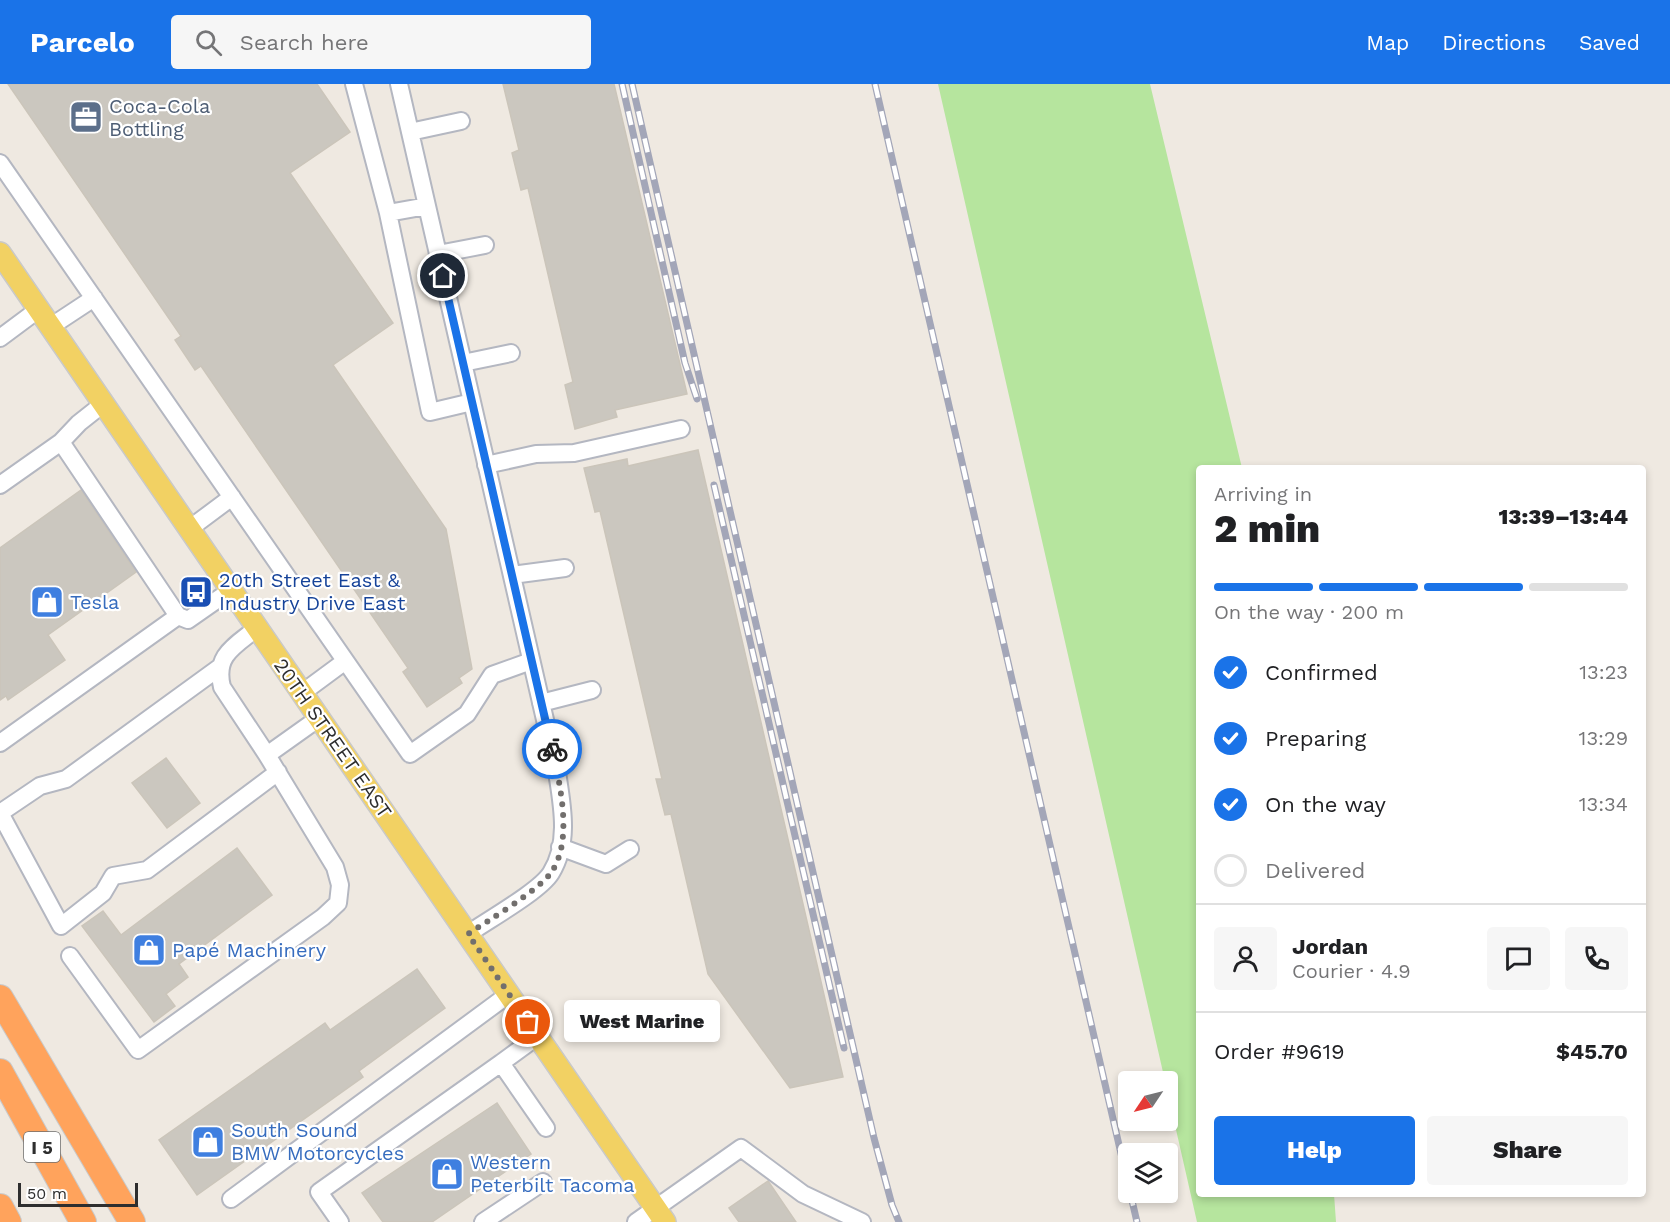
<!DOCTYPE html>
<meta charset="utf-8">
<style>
:root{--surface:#fff;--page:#f6f6f6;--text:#202124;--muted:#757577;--line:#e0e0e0;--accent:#1a73e8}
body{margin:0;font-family:"Work Sans",sans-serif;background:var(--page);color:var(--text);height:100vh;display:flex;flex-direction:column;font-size:22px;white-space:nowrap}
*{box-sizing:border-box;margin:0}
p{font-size:20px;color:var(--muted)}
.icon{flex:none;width:33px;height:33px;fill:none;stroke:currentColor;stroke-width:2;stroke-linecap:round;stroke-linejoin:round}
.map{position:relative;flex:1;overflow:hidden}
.details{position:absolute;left:1196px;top:381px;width:450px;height:732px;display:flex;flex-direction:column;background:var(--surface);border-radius:6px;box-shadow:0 3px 9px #0003}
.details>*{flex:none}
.needle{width:39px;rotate:235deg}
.tools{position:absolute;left:1118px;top:987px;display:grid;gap:12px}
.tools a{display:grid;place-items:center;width:60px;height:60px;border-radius:6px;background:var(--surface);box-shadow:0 3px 9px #0003;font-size:30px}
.scale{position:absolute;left:18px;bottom:15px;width:120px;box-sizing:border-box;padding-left:6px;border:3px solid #2e2e2e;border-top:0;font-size:16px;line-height:21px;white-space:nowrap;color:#2e2e2e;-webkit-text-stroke:4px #fff;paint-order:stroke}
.pin{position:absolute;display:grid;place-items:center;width:51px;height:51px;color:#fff;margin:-26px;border:3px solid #fff;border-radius:50%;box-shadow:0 2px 6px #0007}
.courier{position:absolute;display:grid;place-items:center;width:60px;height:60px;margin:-30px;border:4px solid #1a73e8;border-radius:50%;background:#fff;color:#222;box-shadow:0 2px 8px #0007}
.bubble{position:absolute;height:42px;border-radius:6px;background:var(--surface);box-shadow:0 3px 9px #0003;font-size:20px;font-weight:800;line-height:42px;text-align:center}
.summary em{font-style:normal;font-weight:800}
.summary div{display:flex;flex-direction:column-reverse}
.summary{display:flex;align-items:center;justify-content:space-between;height:102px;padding:0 18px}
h1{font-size:39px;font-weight:800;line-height:45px}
.bar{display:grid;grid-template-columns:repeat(4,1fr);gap:9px 6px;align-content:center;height:72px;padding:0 18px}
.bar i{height:8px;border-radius:4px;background:var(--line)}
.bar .active{background:var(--accent)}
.bar p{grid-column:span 4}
.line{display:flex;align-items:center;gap:15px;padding:0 18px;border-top:2px solid var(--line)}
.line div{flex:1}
.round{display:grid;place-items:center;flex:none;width:63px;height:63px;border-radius:6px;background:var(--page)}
ol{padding:0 18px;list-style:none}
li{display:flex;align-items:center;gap:18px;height:66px}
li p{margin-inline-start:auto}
li .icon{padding:6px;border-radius:50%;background:var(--accent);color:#fff;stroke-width:4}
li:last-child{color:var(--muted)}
li i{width:33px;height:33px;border:3px solid var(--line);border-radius:50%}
.button{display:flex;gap:12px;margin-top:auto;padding:12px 18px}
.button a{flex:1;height:69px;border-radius:6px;background:var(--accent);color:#fff;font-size:24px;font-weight:800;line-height:69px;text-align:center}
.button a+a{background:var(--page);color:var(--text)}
header{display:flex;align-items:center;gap:36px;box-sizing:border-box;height:84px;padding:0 30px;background:var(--accent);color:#fff}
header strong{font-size:28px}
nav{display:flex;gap:33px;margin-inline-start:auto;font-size:21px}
.search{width:420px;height:54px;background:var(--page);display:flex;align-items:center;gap:15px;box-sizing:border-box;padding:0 21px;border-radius:6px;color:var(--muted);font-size:22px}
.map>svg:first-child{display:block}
.green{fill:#b6e59e}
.building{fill:#cbc7bf;stroke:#cbc5ba;stroke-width:1.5}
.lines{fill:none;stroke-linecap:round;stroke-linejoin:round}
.minor-casing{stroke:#b4b7c1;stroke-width:20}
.major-casing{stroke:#c9c9c9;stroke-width:24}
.highway-casing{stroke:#c9c9c9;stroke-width:28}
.minor{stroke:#fff;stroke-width:16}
.major{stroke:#f2d163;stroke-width:21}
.highway{stroke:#ffa35c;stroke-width:26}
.rail-casing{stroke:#a3a6b8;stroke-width:7}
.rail{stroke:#fff;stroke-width:4.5;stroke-dasharray:14;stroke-linecap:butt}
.done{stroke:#726f6d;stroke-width:6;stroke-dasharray:0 10.8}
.route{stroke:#1a73e8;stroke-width:8}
.labels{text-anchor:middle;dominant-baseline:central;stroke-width:4.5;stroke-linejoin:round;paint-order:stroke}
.shield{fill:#fff;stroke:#6d6d6d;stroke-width:1.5}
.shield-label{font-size:18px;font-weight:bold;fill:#2e2e2e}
.service-label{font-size:20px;fill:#4e5e75;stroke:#fff;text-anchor:start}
.transit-label{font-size:20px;fill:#164399;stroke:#fff;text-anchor:start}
.shop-label{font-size:20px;fill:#366cbe;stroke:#fff;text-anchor:start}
.street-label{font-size:20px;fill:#2e2e2e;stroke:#fff}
</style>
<header>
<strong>Parcelo</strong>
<div class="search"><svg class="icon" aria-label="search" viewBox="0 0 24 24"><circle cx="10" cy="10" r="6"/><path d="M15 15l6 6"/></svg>Search here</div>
<nav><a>Map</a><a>Directions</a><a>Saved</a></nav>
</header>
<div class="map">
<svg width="1670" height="1138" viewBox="0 0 1670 1138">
<rect width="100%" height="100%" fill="#efe9e1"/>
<path class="green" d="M938,0h212l92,384h-44v726h136l2,28h-139l-30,-132v-8l-2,-1z"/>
<path class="building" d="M8,0h309l33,48 -60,41 103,150 -60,42 113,164 26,140 -13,9 3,5 -35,24 -24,-35 5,-4 -207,-302 -6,4 -20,-30 6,-4z
M503,0h111l73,310 -72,16 2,7 -42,12 -10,-44 8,-3 -45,-194 -7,2 -9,-37 7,-3z
M698,366l145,627 -53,11 -82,-114 -37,-160 -6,1 -9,-36h6l-62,-268 -5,1 -11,-44 43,-9 1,7z
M81,406l55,82 -88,63 17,25 -57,40 -2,-4 -6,4v-152z
M166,674l34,45 -33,25 -35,-45z
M237,764l35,47 -93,69 9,13 -22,17 9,12 -21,16 -72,-96 21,-15 18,24z
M417,885l28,39 -86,63 4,6 -166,118 -38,-55 166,-117 5,7z
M497,1019l34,51 -99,68h-49l-21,-29z
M768,1097l28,41h-57l-10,-14z"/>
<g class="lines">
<defs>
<path id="minor" d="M354,0l34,129 39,-7
M399,0l158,688c5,33 13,70 -6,101 -11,18 -63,47 -83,61
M410,48l51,-11
M0,79l410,591 57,-40 25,-39 39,-14
M388,129l42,199 42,-10
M438,170l47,-9
M50,243l44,-29
M0,254l39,-29
M463,279l48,-10
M61,358l117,174 10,4 43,-30
M486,381l50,-11 38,-1 107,-24
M0,401l61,-43 18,-19 24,-19
M189,445l43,-32
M512,491l53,-7
M257,544c-22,18 -43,27 -35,59l45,68
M220,583l-154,112 -26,7 -40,27 61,113 42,-33 10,-17 34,-6 131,-98
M302,609l42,-31
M541,619l51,-13
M0,659l178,-127
M560,763l46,17 24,-15
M70,872l68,94 185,-133 15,-14 2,-18 -5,-18 -68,-112 52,-37
M538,952l-37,27 45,65
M231,1115l278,-205
M340,1138l-21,-30 182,-129
M483,1138l60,-40
M636,1138l105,-74 62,46 59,28"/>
<path id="major" d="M0,169l665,969"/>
<path id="highway" d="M0,914l132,224
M0,988l83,150
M0,1123l8,15"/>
</defs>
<use href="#minor" class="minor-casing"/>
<use href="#major" class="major-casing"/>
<use href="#highway" class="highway-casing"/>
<use href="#minor" class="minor"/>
<use href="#major" class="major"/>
<use href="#highway" class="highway"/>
<defs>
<path id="rail" d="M622,0l63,279 12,36
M632,0l242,1054 18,67 7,17
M875,0l253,1100
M714,401l130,563
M1130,1108l7,30"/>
</defs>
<use href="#rail" class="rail-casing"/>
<use href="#rail" class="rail"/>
</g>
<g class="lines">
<path class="done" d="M528,938l-60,-88c21,-14 68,-42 82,-60 24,-31 10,-90 2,-125"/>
<path class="route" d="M443,192l109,473"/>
</g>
<defs>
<symbol id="office-square" viewBox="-11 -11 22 22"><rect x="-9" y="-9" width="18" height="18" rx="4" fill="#5c6f8a" stroke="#fff"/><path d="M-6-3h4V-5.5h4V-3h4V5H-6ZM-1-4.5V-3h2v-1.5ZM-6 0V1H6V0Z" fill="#fff"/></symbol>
<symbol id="bus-square" viewBox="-11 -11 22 22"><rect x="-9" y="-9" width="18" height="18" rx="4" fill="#1a4fb4" stroke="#fff"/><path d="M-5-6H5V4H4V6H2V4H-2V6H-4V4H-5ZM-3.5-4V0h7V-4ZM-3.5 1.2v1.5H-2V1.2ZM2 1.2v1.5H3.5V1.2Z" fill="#fff"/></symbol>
<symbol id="shop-square" viewBox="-11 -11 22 22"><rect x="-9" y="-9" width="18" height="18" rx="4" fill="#3f7fe0" stroke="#fff"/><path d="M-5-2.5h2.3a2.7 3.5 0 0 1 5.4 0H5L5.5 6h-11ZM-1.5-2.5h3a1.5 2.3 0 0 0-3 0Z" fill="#fff"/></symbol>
</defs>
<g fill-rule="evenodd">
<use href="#office-square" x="67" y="14" width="38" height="38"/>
<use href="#bus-square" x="177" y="489" width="38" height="38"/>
<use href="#shop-square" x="28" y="499" width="38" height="38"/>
<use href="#shop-square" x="130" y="847" width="38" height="38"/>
<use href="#shop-square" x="189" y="1039" width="38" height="38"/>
<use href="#shop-square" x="428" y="1071" width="38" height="38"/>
</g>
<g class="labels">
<rect class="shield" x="24" y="1048" width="36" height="30" rx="4.5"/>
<g class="shield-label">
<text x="42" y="1063">I 5</text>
</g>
<g class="service-label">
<text x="109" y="22">Coca-Cola<tspan x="109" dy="23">Bottling</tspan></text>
</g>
<g class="transit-label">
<text x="219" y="496">20th Street East &amp;<tspan x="219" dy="23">Industry Drive East</tspan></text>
</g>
<g class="shop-label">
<text x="70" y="518">Tesla</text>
<text x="172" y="866">Papé Machinery</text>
<text x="231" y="1046">South Sound<tspan x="231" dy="23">BMW Motorcycles</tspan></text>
<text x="470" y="1078">Western<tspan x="470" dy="23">Peterbilt Tacoma</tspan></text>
</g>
<g class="street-label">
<text transform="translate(333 654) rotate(55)">20TH STREET EAST</text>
</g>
</g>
</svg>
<div class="tools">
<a><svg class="needle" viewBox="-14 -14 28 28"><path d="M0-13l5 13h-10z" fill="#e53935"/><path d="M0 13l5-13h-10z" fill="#757577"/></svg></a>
<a><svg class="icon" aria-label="layers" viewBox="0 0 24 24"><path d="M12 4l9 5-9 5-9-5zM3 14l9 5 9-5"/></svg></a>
</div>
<div class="scale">50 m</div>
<div class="pin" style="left:528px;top:938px;background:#ea580c"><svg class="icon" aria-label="bag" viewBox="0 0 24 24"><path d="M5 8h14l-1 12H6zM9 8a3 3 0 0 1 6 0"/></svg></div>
<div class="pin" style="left:443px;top:192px;background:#1f2937"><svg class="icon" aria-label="home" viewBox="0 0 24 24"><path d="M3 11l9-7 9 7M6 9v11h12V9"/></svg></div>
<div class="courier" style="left:552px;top:665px"><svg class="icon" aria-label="bike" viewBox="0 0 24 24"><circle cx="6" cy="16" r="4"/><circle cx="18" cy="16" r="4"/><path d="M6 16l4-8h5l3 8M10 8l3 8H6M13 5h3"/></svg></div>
<div class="bubble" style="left:564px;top:916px;width:156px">West Marine</div>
<section class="details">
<div class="summary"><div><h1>2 min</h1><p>Arriving in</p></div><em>13:39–13:44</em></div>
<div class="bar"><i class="active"></i><i class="active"></i><i class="active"></i><i></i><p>On the way · 200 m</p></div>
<ol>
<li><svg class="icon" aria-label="check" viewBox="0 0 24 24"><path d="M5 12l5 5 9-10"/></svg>Confirmed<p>13:23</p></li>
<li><svg class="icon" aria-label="check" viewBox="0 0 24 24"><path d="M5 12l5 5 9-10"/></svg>Preparing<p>13:29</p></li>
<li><svg class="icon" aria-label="check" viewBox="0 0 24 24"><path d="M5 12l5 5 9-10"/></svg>On the way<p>13:34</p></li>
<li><i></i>Delivered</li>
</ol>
<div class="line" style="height:108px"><a class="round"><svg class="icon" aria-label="person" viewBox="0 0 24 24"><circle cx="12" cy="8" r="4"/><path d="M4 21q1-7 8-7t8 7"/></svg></a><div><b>Jordan</b><p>Courier · 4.9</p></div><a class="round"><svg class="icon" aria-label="chat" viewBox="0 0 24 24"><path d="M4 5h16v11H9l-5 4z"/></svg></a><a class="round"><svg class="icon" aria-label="phone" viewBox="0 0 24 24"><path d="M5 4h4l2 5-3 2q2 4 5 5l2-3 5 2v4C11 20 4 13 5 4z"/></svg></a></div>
<div class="line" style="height:78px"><div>Order #9619</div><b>$45.70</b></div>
<div class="button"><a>Help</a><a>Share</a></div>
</section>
</div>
